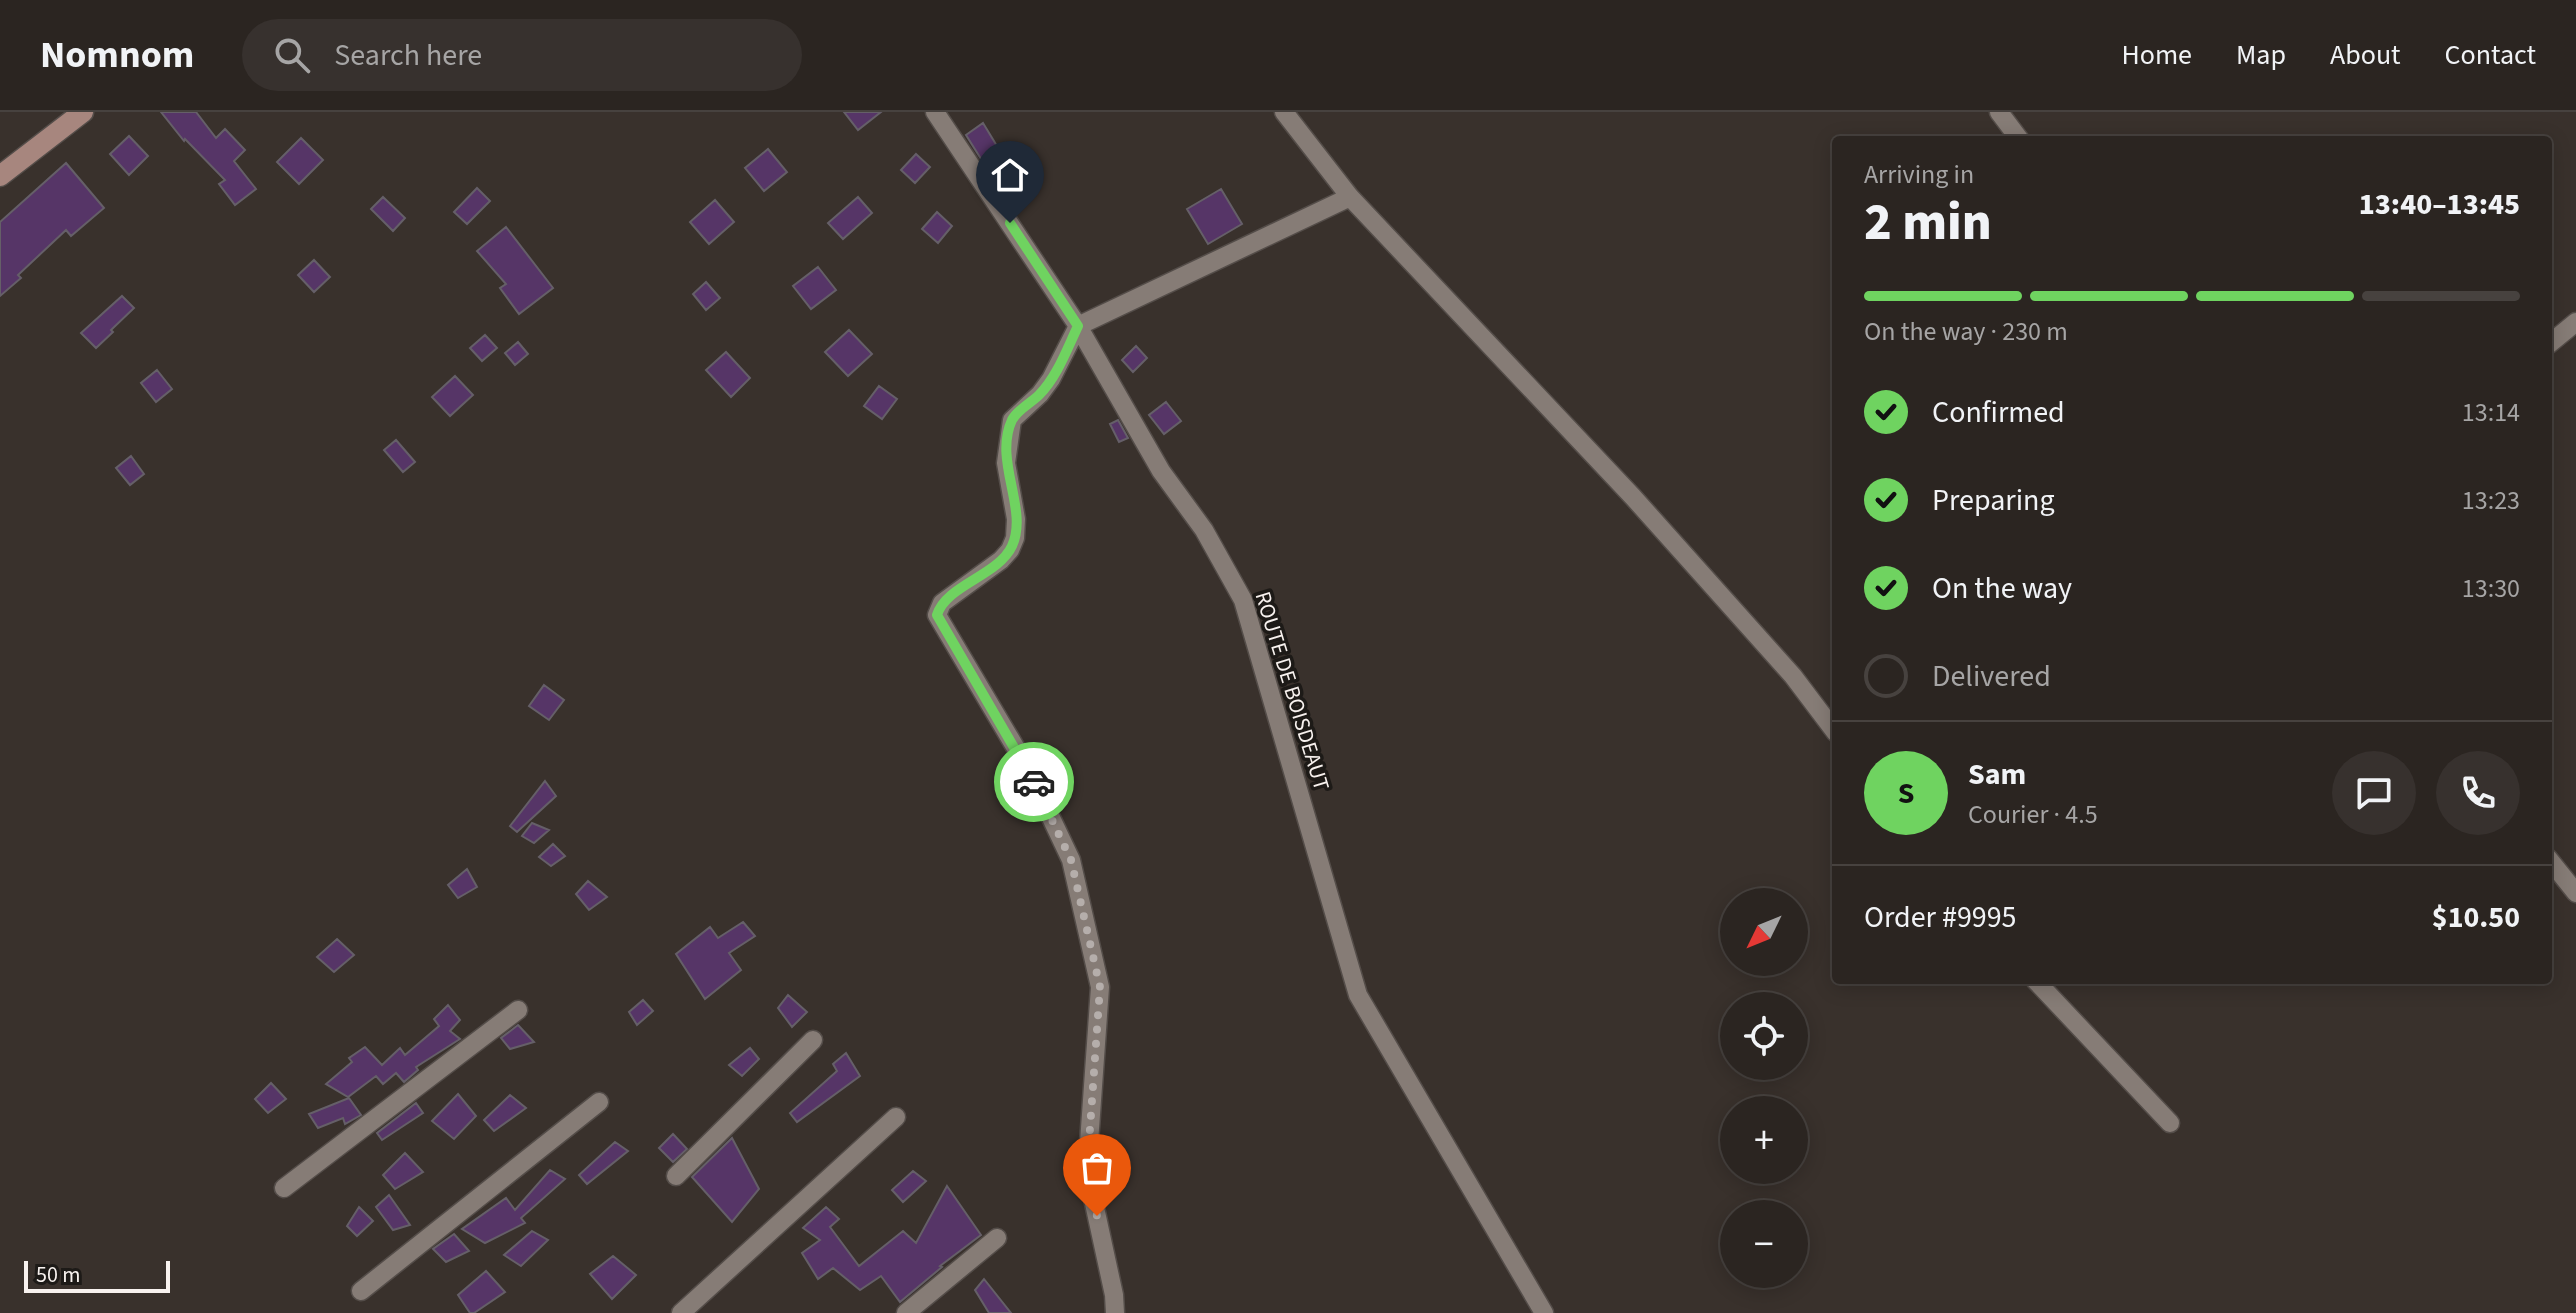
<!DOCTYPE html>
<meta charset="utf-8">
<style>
:root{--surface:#2b2521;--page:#37312e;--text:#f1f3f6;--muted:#a6a5a5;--line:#47423f;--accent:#6fd360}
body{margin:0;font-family:"Source Sans 3",sans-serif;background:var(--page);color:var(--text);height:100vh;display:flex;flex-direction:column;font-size:30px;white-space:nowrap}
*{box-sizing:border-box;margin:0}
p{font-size:26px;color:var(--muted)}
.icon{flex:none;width:44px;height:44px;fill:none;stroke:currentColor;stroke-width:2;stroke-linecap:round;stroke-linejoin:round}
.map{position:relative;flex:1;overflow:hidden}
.sheet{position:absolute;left:1832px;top:24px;width:720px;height:848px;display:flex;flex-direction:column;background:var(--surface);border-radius:8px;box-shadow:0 4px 20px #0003,0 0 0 2px var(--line)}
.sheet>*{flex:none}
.needle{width:52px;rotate:227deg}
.fabs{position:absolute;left:1720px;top:776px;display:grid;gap:16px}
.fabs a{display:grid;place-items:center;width:88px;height:88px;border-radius:50%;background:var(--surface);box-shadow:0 4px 20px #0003,0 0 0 2px var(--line);font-size:40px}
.scale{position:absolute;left:24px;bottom:20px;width:146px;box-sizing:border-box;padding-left:8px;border:4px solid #f8f2ef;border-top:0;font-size:22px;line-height:28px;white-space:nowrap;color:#f8f2ef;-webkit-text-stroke:6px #1d1a17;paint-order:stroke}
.pin{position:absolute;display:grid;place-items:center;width:68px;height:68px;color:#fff;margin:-82px -34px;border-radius:50% 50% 50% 0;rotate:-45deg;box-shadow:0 0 8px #0007}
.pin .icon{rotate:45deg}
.courier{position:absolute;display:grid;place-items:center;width:80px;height:80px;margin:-40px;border:6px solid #6fd360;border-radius:50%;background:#fff;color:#222;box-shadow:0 2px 10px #0007}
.summary em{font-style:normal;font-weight:800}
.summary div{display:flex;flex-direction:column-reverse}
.summary{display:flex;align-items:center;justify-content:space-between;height:136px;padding:0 32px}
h1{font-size:52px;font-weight:800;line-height:60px}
.bar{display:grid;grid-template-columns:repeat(4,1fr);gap:12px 8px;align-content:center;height:96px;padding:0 32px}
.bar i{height:10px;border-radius:6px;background:var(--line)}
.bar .selected{background:var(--accent)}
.bar p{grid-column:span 4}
.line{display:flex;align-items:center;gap:20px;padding:0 32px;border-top:2px solid var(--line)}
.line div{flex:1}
.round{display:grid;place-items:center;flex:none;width:84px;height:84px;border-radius:42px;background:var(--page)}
ol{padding:0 32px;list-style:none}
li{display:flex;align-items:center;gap:24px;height:88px}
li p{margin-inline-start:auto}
li .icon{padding:8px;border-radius:50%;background:var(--accent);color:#111;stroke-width:4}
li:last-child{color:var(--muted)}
li i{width:44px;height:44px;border:4px solid var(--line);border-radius:50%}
header{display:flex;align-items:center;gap:48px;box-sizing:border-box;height:112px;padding:0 40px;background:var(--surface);border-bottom:2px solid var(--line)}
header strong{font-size:38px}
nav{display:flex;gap:44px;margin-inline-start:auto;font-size:28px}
.search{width:560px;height:72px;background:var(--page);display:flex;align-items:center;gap:20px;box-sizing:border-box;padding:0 28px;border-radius:44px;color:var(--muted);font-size:30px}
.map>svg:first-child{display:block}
.building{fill:#563567;stroke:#655f68;stroke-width:2}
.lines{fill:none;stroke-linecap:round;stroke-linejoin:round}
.street-casing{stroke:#544d49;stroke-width:21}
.secondary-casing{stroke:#544d49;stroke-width:23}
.street{stroke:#867c76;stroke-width:18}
.secondary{stroke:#a7867e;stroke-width:20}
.done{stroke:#b5aeab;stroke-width:8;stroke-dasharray:0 14.4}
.route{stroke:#6fd360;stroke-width:10}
.labels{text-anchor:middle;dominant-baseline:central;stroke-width:7;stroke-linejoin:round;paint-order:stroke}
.street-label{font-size:22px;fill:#f8f2ef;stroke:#1d1a17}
</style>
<header>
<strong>Nomnom</strong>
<div class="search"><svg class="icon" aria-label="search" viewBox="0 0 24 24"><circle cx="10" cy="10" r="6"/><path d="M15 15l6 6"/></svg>Search here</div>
<nav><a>Home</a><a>Map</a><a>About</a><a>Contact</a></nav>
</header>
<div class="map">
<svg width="2576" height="1201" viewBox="0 0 2576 1201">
<rect width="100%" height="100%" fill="#39312c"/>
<path class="building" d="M161,0h35l20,26 9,-9 20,21 -11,11 22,28 -21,16 -16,-21 6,-4 -40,-41 -1,2z
M844,0h37l-23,18z
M983,11l17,28 -17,11 -17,-27z
M129,24l19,20 -19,19 -19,-21z
M301,26l22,22 -24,24 -22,-22z
M768,37l19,23 -23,19 -19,-23z
M916,42l14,13 -15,16 -14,-13z
M66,51l38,45 -33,28 -5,-6 -48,45 3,3 -21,18v-74z
M477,76l13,13 -23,23 -13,-12z
M1221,77l21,35 -34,20 -21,-35z
M383,85l22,21 -12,13 -22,-22z
M858,85l14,16 -29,26 -15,-16z
M715,88l19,22 -25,22 -19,-22z
M937,100l15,14 -14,17 -16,-14z
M506,115l47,61 -34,26 -19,-26 6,-4 -29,-33z
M314,148l16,17 -16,15 -16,-17z
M818,155l18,23 -25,19 -18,-23z
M706,170l14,16 -14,12 -13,-16z
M122,184l12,12 -23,22 2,2 -17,16 -15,-15z
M849,218l23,24 -24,22 -23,-24z
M485,223l12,13 -15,13 -12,-13z
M518,230l10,12 -13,11 -10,-12z
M1136,234l11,12 -14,14 -11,-12z
M726,240l24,26 -19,19 -25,-27z
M157,258l15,19 -16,13 -15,-19z
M455,264l18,19 -23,21 -18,-19z
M879,274l18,13 -15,20 -18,-13z
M1166,290l15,19 -17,13 -15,-19z
M1118,308l10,18 -9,4 -9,-18z
M396,328l19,22 -12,10 -19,-22z
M131,344l13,18 -14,11 -14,-17z
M544,573l20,15 -15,20 -20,-14z
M545,669l11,15 -39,36 -7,-6z
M532,711l17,7 -15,13 -12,-7z
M553,732l12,12 -14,10 -12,-9z
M467,757l10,18 -19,11 -10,-13z
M588,769l19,16 -18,13 -13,-16z
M743,810l12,14 -26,17 12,17 -36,29 -29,-45 34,-27 8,11z
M337,827l17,16 -20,17 -17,-15z
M788,883l19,17 -15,15 -14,-19z
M643,888l10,11 -16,14 -8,-13z
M448,893l12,15 -10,11 10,8 -44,28 2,3 -14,12 -8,-9 -13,11 -7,-8 -28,21 -22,-13 26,-22 -3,-4 16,-11 17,18 18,-17 5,7 34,-29 -5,-7z
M518,913l16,17 -24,7 -9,-11z
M750,936l9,11 -17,17 -13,-11z
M846,941l14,23 -63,46 -7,-9 47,-42 -4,-7z
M271,971l15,16 -18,14 -13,-14z
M458,982l18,22 -22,23 -22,-18z
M510,983l16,13 -32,23 -10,-11z
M349,986l12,17 -16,9 -2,-6 -25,10 -9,-14z
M416,991l7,10 -41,27 -5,-7z
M673,1022l14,15 -14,13 -14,-14z
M732,1026l27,51 -27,33 -40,-45z
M615,1030l13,9 -41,33 -8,-9z
M405,1041l18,19 -28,17 -12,-14z
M550,1058l15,9 -44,39 4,5 -40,20 -23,-14 44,-31 9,12z
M913,1059l13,10 -23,21 -11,-12z
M947,1074l34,49 -41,31 2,1 -42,35 -19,-26 -21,14 -27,-22 -15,11 -16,-26 18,-13 -17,-12 23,-21 13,12 -9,8 29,39 44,-35 13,12z
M389,1083l21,30 -17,5 -17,-23z
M359,1095l14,14 -16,15 -10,-10z
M532,1119l16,9 -27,26 -17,-11z
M454,1122l15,17 -23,11 -13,-13z
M613,1144l23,19 -24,24 -22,-25z
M486,1159l19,21 -31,21h-4l-12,-18z
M984,1167l27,34h-22l-14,-23z"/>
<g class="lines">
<defs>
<path id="street" d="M935,0l143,214 83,145 43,59 39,70 115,395 186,318
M1284,0l66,85 283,300 160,179 43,57
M1999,0l21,28
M2548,233l28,-23
M2548,746l28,35
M2035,868l135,143
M676,1064l137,-136
M284,1076l234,-178
M361,1179l238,-189
M681,1201l215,-196
M906,1201l91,-75
M1115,1201l-1,-18 -27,-124 13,-184 -29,-127 -44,-93 -90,-152 5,-12 59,-43 9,-10 5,-12 1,-19 -10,-56 6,-43 28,-26 11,-15 27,-53 272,-129"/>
<path id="secondary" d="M0,64l83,-64"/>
</defs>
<use href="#street" class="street-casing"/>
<use href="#secondary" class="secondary-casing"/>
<use href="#street" class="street"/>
<use href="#secondary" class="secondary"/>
</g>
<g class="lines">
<path class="done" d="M1034,670l37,78 29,127 -13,184 10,45"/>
<path class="route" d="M1010,111l68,103c-11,23 -21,51 -39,69 -8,8 -21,14 -27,25 -19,41 17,89 0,126 -14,30 -66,39 -75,69l97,167"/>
</g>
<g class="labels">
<g class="street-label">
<text transform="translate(1292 579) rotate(73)">ROUTE DE BOISDEAUT</text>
</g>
</g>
</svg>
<div class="fabs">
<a><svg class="needle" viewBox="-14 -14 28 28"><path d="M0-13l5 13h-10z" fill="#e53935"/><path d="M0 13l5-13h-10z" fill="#a6a5a5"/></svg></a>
<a><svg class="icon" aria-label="locate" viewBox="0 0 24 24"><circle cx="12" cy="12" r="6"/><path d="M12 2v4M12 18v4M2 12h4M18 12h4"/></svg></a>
<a>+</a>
<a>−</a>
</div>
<div class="scale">50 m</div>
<div class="pin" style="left:1097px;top:1104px;background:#ea580c"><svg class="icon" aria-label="bag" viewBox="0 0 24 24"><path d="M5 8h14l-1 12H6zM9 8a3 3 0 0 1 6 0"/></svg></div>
<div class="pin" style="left:1010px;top:111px;background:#1f2937"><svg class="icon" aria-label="home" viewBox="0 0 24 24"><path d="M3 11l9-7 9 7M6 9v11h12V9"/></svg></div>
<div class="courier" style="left:1034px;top:670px"><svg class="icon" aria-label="car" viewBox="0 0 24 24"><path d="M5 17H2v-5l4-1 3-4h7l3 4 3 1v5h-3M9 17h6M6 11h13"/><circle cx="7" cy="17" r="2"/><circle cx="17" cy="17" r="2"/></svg></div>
<section class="sheet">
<div class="summary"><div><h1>2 min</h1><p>Arriving in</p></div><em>13:40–13:45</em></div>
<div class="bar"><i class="selected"></i><i class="selected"></i><i class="selected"></i><i></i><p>On the way · 230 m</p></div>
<ol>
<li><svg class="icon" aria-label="check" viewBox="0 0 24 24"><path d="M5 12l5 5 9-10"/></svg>Confirmed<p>13:14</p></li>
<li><svg class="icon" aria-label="check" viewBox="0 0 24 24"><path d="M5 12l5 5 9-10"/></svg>Preparing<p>13:23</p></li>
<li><svg class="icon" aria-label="check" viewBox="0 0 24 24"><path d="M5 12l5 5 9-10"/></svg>On the way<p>13:30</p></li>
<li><i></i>Delivered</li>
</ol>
<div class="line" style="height:144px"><b class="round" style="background:var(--accent);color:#111">S</b><div><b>Sam</b><p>Courier · 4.5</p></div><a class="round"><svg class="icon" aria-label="chat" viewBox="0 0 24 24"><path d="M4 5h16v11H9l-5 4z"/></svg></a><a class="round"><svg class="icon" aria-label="phone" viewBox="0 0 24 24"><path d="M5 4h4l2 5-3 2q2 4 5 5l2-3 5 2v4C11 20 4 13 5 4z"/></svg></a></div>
<div class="line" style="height:104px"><div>Order #9995</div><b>$10.50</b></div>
</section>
</div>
